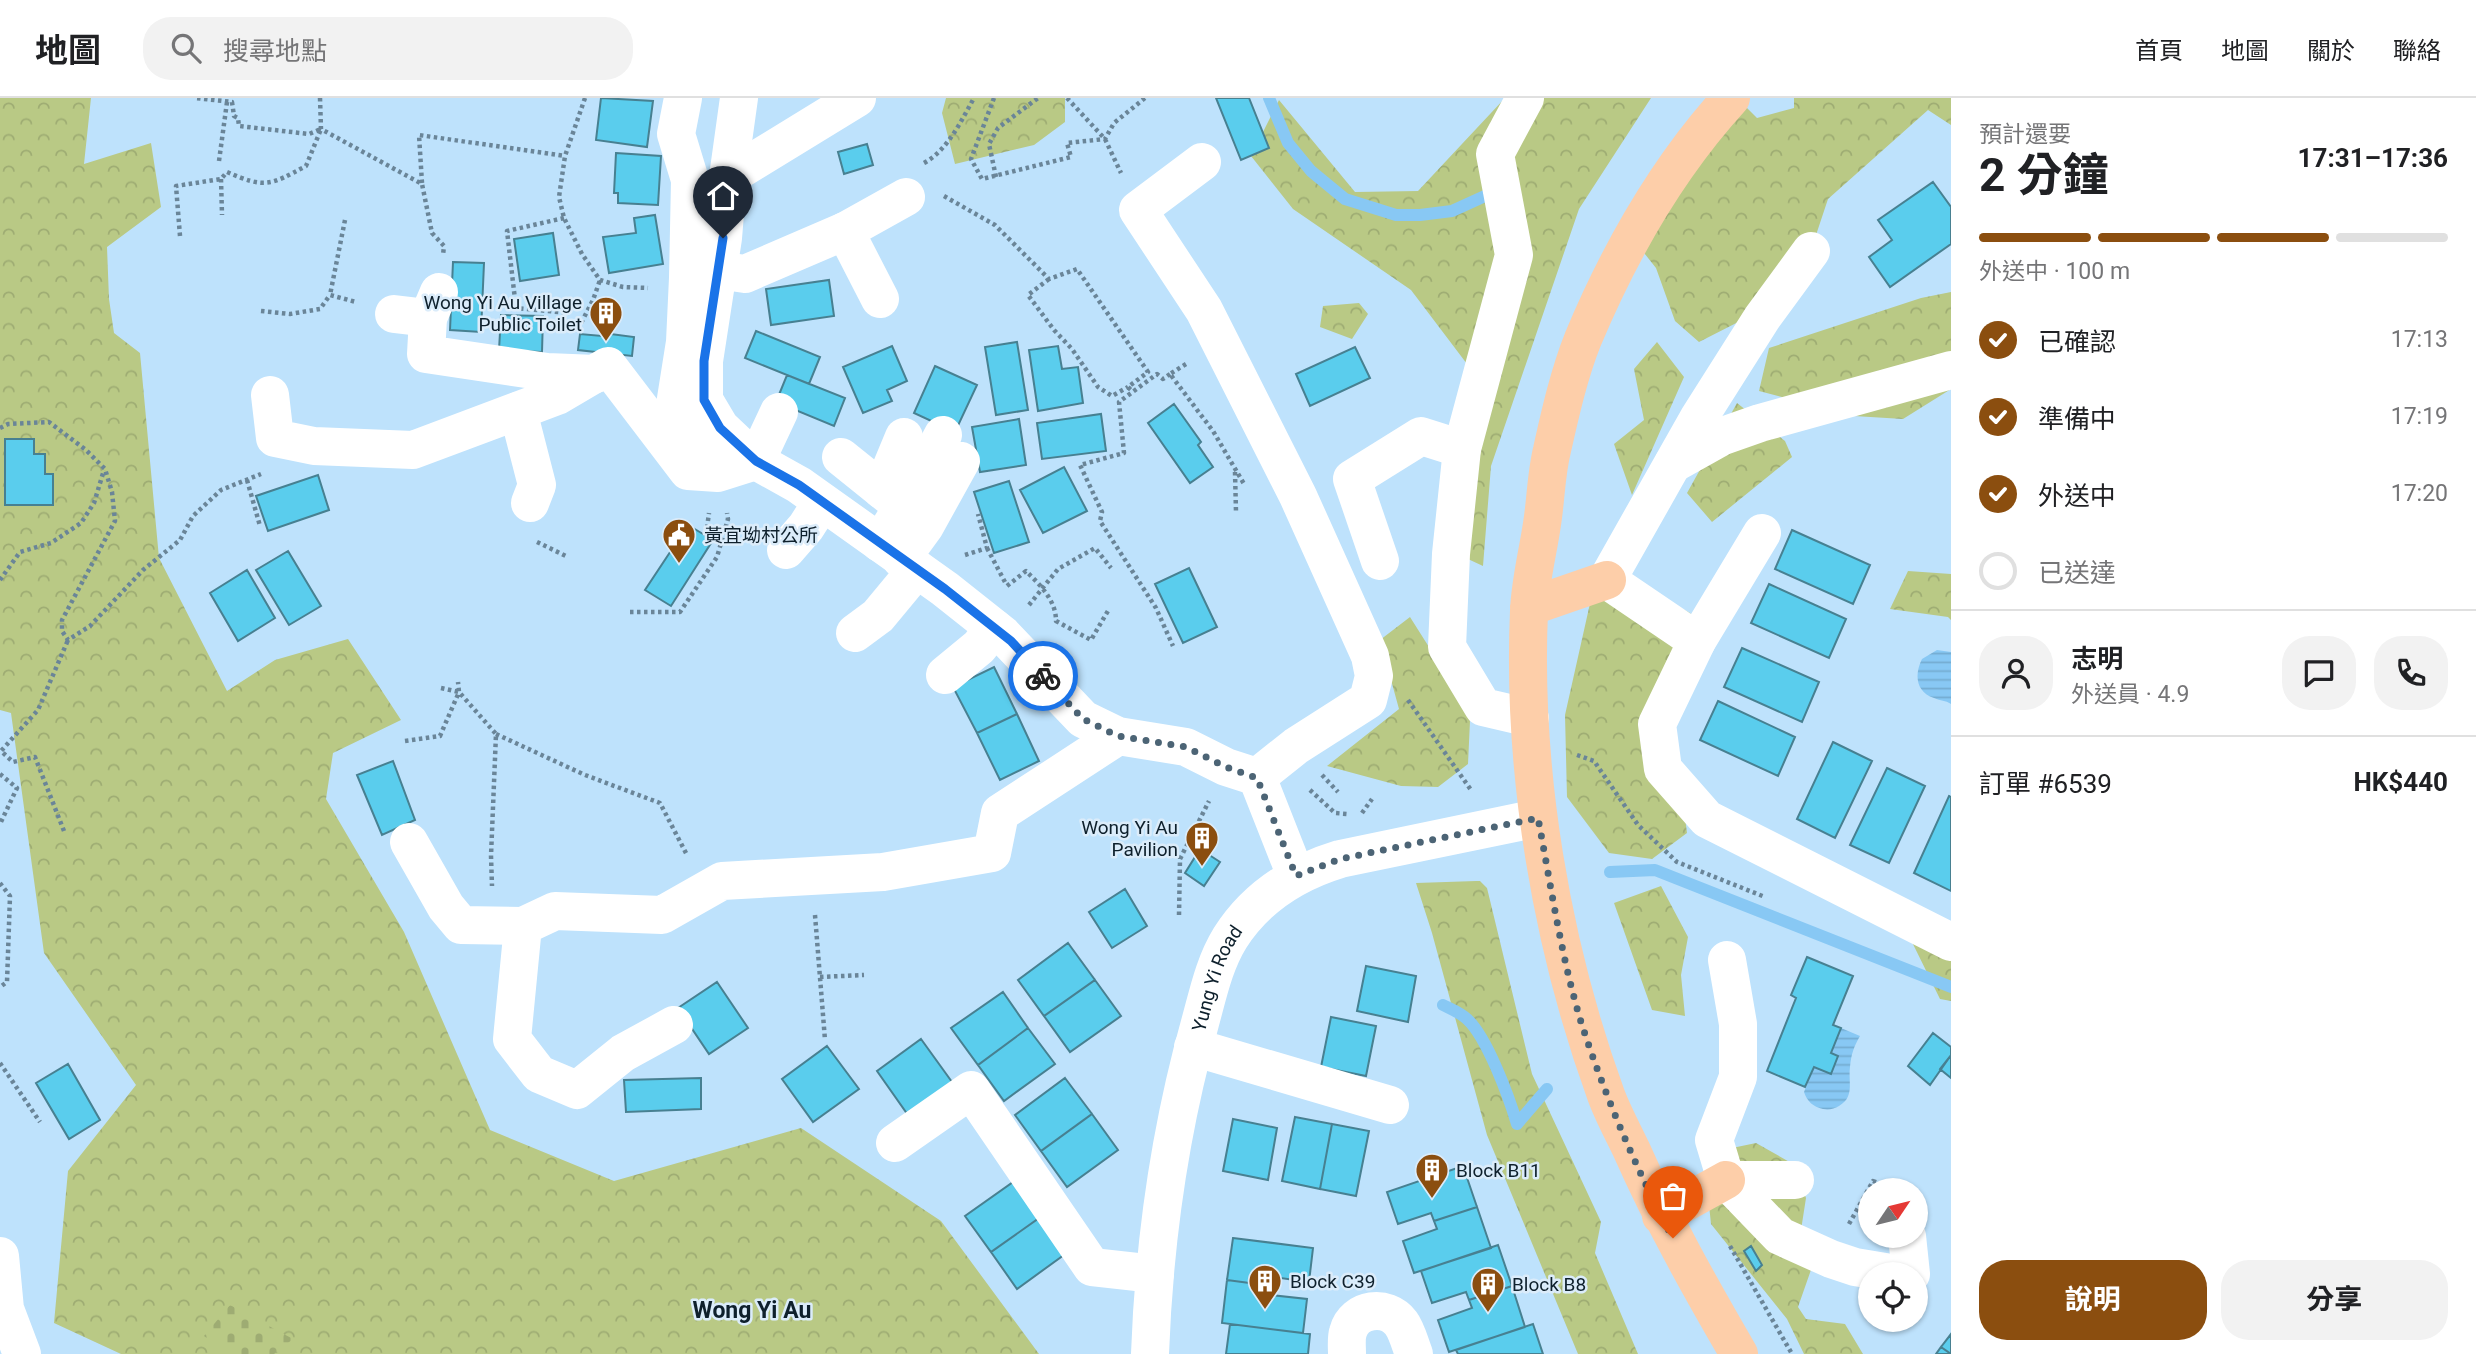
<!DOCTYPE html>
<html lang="zh-TW">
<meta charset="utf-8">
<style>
:root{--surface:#fff;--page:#f2f2f2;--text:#202124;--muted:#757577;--line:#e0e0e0;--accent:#8b4e0f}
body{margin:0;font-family:Roboto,"Noto Sans TC",sans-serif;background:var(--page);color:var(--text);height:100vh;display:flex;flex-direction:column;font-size:26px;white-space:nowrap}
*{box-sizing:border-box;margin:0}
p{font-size:23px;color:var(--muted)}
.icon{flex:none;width:38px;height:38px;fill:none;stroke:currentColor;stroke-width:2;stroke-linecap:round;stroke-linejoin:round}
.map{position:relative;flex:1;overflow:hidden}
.sheet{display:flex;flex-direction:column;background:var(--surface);width:525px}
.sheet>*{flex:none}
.needle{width:46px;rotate:55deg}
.fabs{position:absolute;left:1858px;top:1080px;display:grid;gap:14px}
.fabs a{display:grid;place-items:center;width:70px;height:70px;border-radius:50%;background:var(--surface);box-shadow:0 2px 5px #0004;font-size:35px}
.pin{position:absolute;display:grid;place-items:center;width:60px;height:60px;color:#fff;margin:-72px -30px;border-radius:50% 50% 50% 0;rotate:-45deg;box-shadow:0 0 7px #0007}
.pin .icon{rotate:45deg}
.courier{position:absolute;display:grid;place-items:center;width:70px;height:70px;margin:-35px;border:5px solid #1a73e8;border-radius:50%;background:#fff;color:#222;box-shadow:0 2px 9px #0007}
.head em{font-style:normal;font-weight:700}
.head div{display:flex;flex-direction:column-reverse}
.head{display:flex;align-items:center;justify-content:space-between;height:119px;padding:0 28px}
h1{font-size:46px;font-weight:700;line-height:52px}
.bar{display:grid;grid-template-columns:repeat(4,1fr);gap:10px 7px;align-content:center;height:84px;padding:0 28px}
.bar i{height:9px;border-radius:5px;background:var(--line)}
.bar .active{background:var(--accent)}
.bar p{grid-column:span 4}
.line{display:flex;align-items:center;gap:18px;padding:0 28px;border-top:2px solid var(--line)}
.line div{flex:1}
.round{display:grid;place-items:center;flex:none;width:74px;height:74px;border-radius:28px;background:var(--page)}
ol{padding:0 28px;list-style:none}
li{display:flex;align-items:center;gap:21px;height:77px}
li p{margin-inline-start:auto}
li .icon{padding:7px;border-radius:50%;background:var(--accent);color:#fff;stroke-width:4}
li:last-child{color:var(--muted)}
li i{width:38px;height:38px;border:4px solid var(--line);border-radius:50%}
.cta{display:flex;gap:14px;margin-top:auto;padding:14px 28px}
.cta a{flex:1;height:80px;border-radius:28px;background:var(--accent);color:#fff;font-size:28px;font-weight:700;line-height:80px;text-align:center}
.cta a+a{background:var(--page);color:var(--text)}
header{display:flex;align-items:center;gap:42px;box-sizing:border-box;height:98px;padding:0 35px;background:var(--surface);border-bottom:2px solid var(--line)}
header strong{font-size:33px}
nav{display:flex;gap:38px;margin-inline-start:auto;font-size:24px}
.search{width:490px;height:63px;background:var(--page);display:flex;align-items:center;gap:18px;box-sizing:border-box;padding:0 24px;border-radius:28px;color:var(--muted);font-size:26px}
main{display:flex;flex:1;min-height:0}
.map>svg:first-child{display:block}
.forest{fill:url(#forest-crowns)}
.cemetery{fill:url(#cemetery-stones)}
.water{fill:url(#water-rules)}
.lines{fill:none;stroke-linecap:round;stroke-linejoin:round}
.stream{stroke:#88c8f4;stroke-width:12}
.building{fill:#5acded;stroke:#478091;stroke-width:2}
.path{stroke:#6a8598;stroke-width:4.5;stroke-dasharray:3.5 3.5;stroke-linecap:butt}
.minor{stroke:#fff;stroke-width:38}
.major{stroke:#fdcea9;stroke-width:38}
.done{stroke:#4c6475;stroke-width:7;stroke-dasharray:0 12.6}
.route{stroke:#1a73e8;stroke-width:9}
.labels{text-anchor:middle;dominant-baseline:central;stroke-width:5;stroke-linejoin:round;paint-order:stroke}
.poi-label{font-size:19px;fill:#0e202c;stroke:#dbecfa;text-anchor:start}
.street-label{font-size:19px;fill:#0e202c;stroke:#dbecfa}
.quarter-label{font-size:23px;font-weight:bold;fill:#0e202c;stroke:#dbecfa}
</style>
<header>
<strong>地圖</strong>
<div class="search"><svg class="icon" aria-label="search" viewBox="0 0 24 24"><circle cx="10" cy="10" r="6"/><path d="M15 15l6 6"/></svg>搜尋地點</div>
<nav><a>首頁</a><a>地圖</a><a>關於</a><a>聯絡</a></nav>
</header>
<main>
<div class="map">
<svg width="1951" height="1256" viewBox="0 0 1951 1256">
<defs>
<pattern id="forest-crowns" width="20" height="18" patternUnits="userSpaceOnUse" patternTransform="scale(1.75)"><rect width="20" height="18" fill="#b9c985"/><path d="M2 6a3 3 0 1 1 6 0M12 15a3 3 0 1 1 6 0" fill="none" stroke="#9eac73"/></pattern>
<pattern id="cemetery-stones" width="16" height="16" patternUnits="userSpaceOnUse" patternTransform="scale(1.75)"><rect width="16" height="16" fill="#b9c985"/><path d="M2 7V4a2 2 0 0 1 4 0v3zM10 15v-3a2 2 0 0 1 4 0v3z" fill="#9eac73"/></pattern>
<pattern id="water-rules" width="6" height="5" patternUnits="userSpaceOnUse" patternTransform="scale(1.75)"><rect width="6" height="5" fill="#88c8f4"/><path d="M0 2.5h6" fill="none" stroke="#74acd1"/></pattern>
</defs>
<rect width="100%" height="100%" fill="#bee2fc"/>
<path class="forest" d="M0,0h91l-7,66 67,-21 10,64 -54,40 2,52 5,34 26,20 19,205 68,133 48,-31 73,-21 53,81 -68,33 -7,46 78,133 86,198 124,51 187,-53 140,93 98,133h-918l-67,-31 14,-152 68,-86 -92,-132 -33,-240 -11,-3z
M946,0h119v24l-31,23 -79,19 -13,-51z
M1505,0h146l-72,111 -88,257 -8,100 -41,-19 25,-183 -56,-74 -118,-81 -42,-53 28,-56 76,92 63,-1z
M1737,0l20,20 37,-10v-10h157v27l-23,-15 -100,89 -31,93 -98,50 -24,-21 -19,-53 -23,-29z
M1951,194v97l-48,30 -49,-3 -95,-25 10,-43 152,-50z
M1359,205l9,11 -16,25 -32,-12 3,-21z
M1657,244l27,35 -52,118 -18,-51 30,-24 -10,-51z
M1737,305l48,38 7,16 -80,65 -25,-29z
M1908,473l43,3v46l-3,-3 -58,-8z
M1648,492l42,23 9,16 -31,55 19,149 -35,26 -43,-6 -42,-56 -2,-82 26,-116z
M1410,519l31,49 29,55 -2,43 -30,23 -37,-1 -74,-20 72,-57 -19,-69z
M1476,783h4l7,7 45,186 69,148 -6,31 43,101h-60l-91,-219 -55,-202 -16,-50z
M1661,788l27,51 -7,38 4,41 -33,-6 -38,-107z
M1951,838v65l-11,-2 -30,-61z
M1756,1045l37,21 13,34 -5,32 11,37 -14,40 8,12 39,5 18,30h-59l-17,-35 -76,-95 -5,-48 7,-24z"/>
<path class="cemetery" d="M230,1207l63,34 -19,15h-45l-25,-18z"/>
<path class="water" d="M1937,552l14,2v52c-6,-4 -10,-3 -17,-6 -18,-6 -20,-23 -12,-39z
M1841,930l19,8c-6,10 -9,19 -10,31 -2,15 5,30 -11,39 -5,3 -10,4 -16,3 -10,-2 -16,-8 -19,-17l10,-25 24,-11 -7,-3z"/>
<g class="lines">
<path class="stream" d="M1269,0l19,45 23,28 34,28 51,16h24l32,-4 33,-15
M1610,774l45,-2 296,117
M1443,907c8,4 18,8 24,14 20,18 42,78 50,105l30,-35"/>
</g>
<path class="building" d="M601,0l52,3 -6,46 -51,-7z
M1216,0h33l20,50 -28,12z
M867,46l6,21 -29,9 -6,-22z
M616,55l45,3 -3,49 -40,-2v-10h-4z
M1933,84l18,25v37l-61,43 -21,-30 23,-17 -14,-20z
M655,117l8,49 -54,9 -6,-36 33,-4 -2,-15z
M553,135l6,42 -39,6 -6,-42z
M453,164l31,1 -3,69 -31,-2z
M829,182l5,36 -63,9 -5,-36z
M501,217l42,1 -1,36 -43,-2z
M756,233l64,26 -11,27 -64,-26z
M603,235l31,4 -2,19 -54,-6 2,-16 22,2z
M1017,244l11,68 -32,5 -11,-68z
M892,248l15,35 -20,9 5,11 -29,12 -20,-46z
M1058,248l4,23 16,-2 5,36 -45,8 -9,-61z
M1355,249l15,31 -60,28 -14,-32z
M935,268l42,19 -22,47 -41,-19z
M787,277l58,23 -11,28 -58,-24z
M1174,306l27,38 -3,3 15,22 -23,16 -42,-60z
M1101,316l5,37 -64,8 -5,-36z
M1019,321l7,46 -46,7 -8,-45z
M5,341h29v15h11v20h8v31h-48z
M1064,369l23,44 -44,22 -23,-43z
M318,377l11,35 -61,21 -12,-35z
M1009,383l20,61 -35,11 -20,-61z
M688,427l25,15 -42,66 -26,-16z
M1792,432l78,35 -17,39 -78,-35z
M288,453l33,55 -32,19 -33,-55z
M1189,470l28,59 -34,16 -28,-59z
M247,472l28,48 -37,23 -28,-48z
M1769,486l77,35 -17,39 -78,-35z
M1742,550l77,34 -17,40 -78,-35z
M994,569l23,47 -40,19 -24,-46z
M1718,603l77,36 -17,39 -78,-36z
M1017,616l22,47 -39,19 -23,-47z
M1833,644l39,19 -37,77 -38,-19z
M393,663l22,59 -33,15 -25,-60z
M1887,670l38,18 -36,77 -39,-18z
M1949,698l2,1v94l-37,-18z
M1200,751l20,13 -16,24 -19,-13z
M1125,791l22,37 -35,22 -23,-36z
M1068,845l27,37 -51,36 -26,-36z
M1807,859l46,19 -20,49 8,3 -10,25 7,3 -7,18 -17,-7 -9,20 -38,-16 29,-73 -5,-3z
M1366,868l50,10 -8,46 -51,-11z
M1095,882l26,36 -51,36 -26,-36z
M717,884l31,46 -39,26 -31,-46z
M1003,894l25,36 -50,37 -27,-37z
M1331,919l45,9 -10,50 -45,-9z
M1028,930l27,36 -51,37 -26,-36z
M1933,935l18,14v8l-21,30 -22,-19z
M921,941l31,43 -44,33 -31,-44z
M827,948l32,43 -46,33 -31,-43z
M1951,957v23l-11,-9z
M68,966l32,56 -31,19 -33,-56z
M701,980v31l-75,3 -2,-32z
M1065,980l27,36 -51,37 -26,-36z
M1092,1016l26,36 -51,37 -26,-36z
M1295,1019l37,7 -12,65 -38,-8z
M1233,1021l44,9 -9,52 -45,-9z
M1332,1026l37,7 -13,65 -36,-7z
M1463,1068l14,41 -43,14 -3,-8 -33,11 -11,-32z
M1016,1082l26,36 -51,36 -26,-36z
M1477,1109l14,41 -77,25 -11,-32 34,-12 -3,-8z
M1042,1118l26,36 -51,37 -26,-37z
M1233,1140l80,10 -4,34 -35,-5 -2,9 -45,-6z
M1498,1147l14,41 -43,14 -3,-8 -34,11 -11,-32z
M1751,1148l11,19 -6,6 -12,-20z
M1227,1182l45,6 -1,9 36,4 -4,34 -81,-10z
M1512,1188l13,41 -76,25 -11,-32 34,-12 -3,-8z
M1230,1226l80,10 -2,20h-82z
M1533,1226l10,30h-85l-2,-4z
M1951,1236v20l-10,-7z
M1941,1249l10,7h-15z"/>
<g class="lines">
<path class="path" d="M320,0l1,31 101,55 10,49 12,13 -1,9
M585,0l-20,58 -6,41 5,21 18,36 18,26 23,7 25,1
M994,0l-23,61 11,20 89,-22 -4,-14 38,-4 9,-16 31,-25
M1067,0l38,41 16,34
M219,63l8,-59
M924,65c24,-13 37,-42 50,-65
M996,79l-7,-33 9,-16 40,-30
M221,81l1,36
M422,85l-3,-48 146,21
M944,98l51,29 54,54 28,-10 71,103 -20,15 5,5
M564,120l-57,13 9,77 53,5
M345,122l-15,75 26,7
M180,138l-4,-50 45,-7 6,-7c39,17 43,13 79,-6l15,-37 -12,5 -70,-8 -1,-8 -4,-2 -2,-14 -37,-4
M1049,181l-21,16 26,35 18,19 26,38 14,9 16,-9
M261,213l29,3 30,-5 10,-14
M578,231l15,-29 7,-20
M1186,266l-16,10 43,57 31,53
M1170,276l-7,5 -6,-5 -38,28 5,51 -44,12 22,47 -2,9 56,87 17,38
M0,330l8,-4 41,-2 37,28 19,19 7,23 3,29 -53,99v11l6,9 22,-14 53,-56 37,-30 13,-24 28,-26 40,-16
M1235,374l1,40
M247,382l13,46
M707,430l2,-15
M537,444l31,15
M987,450l19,36
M965,457l22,-7 -9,-34
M0,482l20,-28 31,-9 30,-20 13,-20 10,-33
M1007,488l19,-15c14,14 30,29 30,50l35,19 18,-31
M1029,507l29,-36 37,-21 16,20
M630,514h50l37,-55 11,-38 -1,-6
M441,590l18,4 37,42 -5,122 1,30
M1408,602l63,90
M496,636l89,41 75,28 27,52
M405,643l35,-5 19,-44 -1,-10
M1577,657l17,6 44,64 39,37 88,35
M0,676l17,14 -17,36
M1322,677l16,17
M1310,692l25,23 12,1
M1362,715l10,-14
M64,733l-29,-74 -22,5 -12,-11 37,-41 30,-70
M0,785l10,13 -3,86 -7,5
M815,817l10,125
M1179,817l1,-56 29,-58
M820,879l44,-2
M0,965l40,59
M1849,1126l24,-43 25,9
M1730,1148l62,108"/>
<g class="minor">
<path d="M683,0l-7,36 14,46 -2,98 -3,64 -10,63 18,37 16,14"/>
<path d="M739,0l-11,79 -5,61 -19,123v39l16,27 36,34 43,24 146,104 58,46 80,84 35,17 68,11 40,20 31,10 39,99"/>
<path d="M1525,0l-30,56 19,101 -52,194 -11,105 -4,93 36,60 47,11"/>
<path d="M1202,64l-64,48 66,100 94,186 72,160 4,20 -6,24 -72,46 -39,31"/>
<path d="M728,79l129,-79"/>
<path d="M845,133l35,68"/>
<path d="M718,172l27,4 100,-43 61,-34"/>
<path d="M439,194l-11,26 -2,36 121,18 49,2"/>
<path d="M394,216l34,4"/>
<path d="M270,297l5,43 39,8 99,4 144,-54 51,-30 80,105 30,2 38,-12 23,-49"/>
<path d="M518,313l19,74 -7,18"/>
<path d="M841,359l61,49"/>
<path d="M1673,366l50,-28 37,-13 191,-53"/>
<path d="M882,392l22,-53"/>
<path d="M1762,435l-65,108 -40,83 6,45 44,50 244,123"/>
<path d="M880,445l37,-59 26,-49"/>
<path d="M786,452l20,-23 16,-25"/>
<path d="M901,461l24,-33 36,-65"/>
<path d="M1380,463l-28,-82 69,-43 41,13"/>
<path d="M855,535l23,-17 39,-47"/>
<path d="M1697,543l-90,-61 91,-161 64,-101 49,-67"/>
<path d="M945,577l34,-28 15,-19"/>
<path d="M409,744l37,65 15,18 62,1"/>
<path d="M1727,862l11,64v53l-24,63 12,40 54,56 51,23 24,8 42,7"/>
<path d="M674,927l-51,28 -46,37 -38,-16 -27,-35 11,-113 32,-15 107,4 60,-34 161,-9 109,-19 8,-40 118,-77"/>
<path d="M1193,949l197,58"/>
<path d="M895,1045l76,-53 121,177 63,7"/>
<path d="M1726,1082h69"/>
<path d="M1907,1138l4,38"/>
<path d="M0,1158l5,53 17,45"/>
<path id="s1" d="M1150,1256c4,-111 20,-224 50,-331 8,-29 14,-59 30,-85 26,-41 64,-65 110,-79l198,-41"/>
<path d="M1347,1256c0,-7 -1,-16 1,-22 6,-24 39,-28 53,-9 6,8 9,21 13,31"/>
</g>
<path class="major" d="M1731,0c-63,69 -112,155 -148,241 -14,35 -23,75 -31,111 -6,24 -6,49 -10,74 -4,28 -12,58 -13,87 -7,160 22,333 77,484 7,19 17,37 26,56 31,70 68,136 107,203
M1529,509l78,-27
M1661,1118l65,-36"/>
</g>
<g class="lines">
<path class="done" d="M1043,578l40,43 35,17 68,11 40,20 31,11 39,98 44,-17 198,-41c13,68 23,138 43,204 24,74 55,147 92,216"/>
<path class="route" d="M723,140l-19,123v39l16,28 36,33 43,24 146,104 66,52 32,35"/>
</g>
<defs>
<symbol id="building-pin" viewBox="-11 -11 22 30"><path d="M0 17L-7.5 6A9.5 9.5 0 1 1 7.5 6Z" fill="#8b4e0f" stroke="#dbecfa"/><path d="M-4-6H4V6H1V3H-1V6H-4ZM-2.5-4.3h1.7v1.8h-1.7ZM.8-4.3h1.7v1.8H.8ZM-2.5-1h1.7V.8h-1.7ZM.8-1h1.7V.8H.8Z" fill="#fff"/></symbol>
<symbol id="civic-pin" viewBox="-11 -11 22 30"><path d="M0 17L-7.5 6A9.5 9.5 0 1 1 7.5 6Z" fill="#8b4e0f" stroke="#dbecfa"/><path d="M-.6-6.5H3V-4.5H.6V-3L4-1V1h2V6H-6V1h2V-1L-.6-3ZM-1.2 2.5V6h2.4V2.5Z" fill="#fff"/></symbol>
</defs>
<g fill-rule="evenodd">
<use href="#building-pin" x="587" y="196" width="38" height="52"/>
<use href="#civic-pin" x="660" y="418" width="38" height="52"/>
<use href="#building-pin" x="1183" y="721" width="38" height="52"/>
<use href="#building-pin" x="1413" y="1053" width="38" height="52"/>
<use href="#building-pin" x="1246" y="1164" width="38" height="52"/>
<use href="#building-pin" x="1469" y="1167" width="38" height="52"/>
</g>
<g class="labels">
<g class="poi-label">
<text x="582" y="204" text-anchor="end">Wong Yi Au Village<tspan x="582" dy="22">Public Toilet</tspan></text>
<text x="704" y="437">黃宜坳村公所</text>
<text x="1178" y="729" text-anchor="end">Wong Yi Au<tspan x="1178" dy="22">Pavilion</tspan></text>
<text x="1456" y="1072">Block B11</text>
<text x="1290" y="1183">Block C39</text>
<text x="1512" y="1186">Block B8</text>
</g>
<g class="street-label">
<text stroke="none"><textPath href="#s1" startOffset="383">Yung Yi Road</textPath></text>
</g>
<g class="quarter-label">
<text x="752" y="1212">Wong Yi Au</text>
</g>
</g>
</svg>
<div class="fabs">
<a><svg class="needle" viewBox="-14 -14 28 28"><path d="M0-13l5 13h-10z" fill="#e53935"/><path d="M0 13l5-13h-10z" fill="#757577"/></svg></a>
<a><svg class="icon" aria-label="locate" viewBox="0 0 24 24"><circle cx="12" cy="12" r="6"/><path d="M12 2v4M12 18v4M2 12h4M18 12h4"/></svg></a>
</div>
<div class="pin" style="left:1673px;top:1140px;background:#ea580c"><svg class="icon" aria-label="bag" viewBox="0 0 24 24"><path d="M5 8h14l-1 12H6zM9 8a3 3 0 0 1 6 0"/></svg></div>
<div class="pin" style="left:723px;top:140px;background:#1f2937"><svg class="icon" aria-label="home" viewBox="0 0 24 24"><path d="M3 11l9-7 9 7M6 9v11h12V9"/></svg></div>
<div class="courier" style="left:1043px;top:578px"><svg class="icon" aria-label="bike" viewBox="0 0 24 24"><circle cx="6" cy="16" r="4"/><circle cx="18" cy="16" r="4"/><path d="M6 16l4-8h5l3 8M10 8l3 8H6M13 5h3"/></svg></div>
</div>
<section class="sheet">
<div class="head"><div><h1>2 分鐘</h1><p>預計還要</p></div><em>17:31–17:36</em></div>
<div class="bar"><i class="active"></i><i class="active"></i><i class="active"></i><i></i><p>外送中 · 100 m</p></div>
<ol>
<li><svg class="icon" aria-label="check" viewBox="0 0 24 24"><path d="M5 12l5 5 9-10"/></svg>已確認<p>17:13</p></li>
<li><svg class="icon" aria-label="check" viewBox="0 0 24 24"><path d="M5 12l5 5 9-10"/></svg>準備中<p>17:19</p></li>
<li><svg class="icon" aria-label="check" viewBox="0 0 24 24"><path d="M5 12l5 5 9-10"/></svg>外送中<p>17:20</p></li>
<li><i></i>已送達</li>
</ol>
<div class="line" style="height:126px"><a class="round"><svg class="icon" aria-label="person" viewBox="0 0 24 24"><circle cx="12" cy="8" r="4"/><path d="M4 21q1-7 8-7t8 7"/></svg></a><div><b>志明</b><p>外送員 · 4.9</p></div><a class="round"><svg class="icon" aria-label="chat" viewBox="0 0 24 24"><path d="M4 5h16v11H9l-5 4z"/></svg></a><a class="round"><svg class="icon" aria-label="phone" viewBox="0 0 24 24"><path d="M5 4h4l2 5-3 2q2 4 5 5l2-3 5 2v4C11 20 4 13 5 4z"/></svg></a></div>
<div class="line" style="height:91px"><div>訂單 #6539</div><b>HK$440</b></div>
<div class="cta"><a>說明</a><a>分享</a></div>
</section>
</main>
